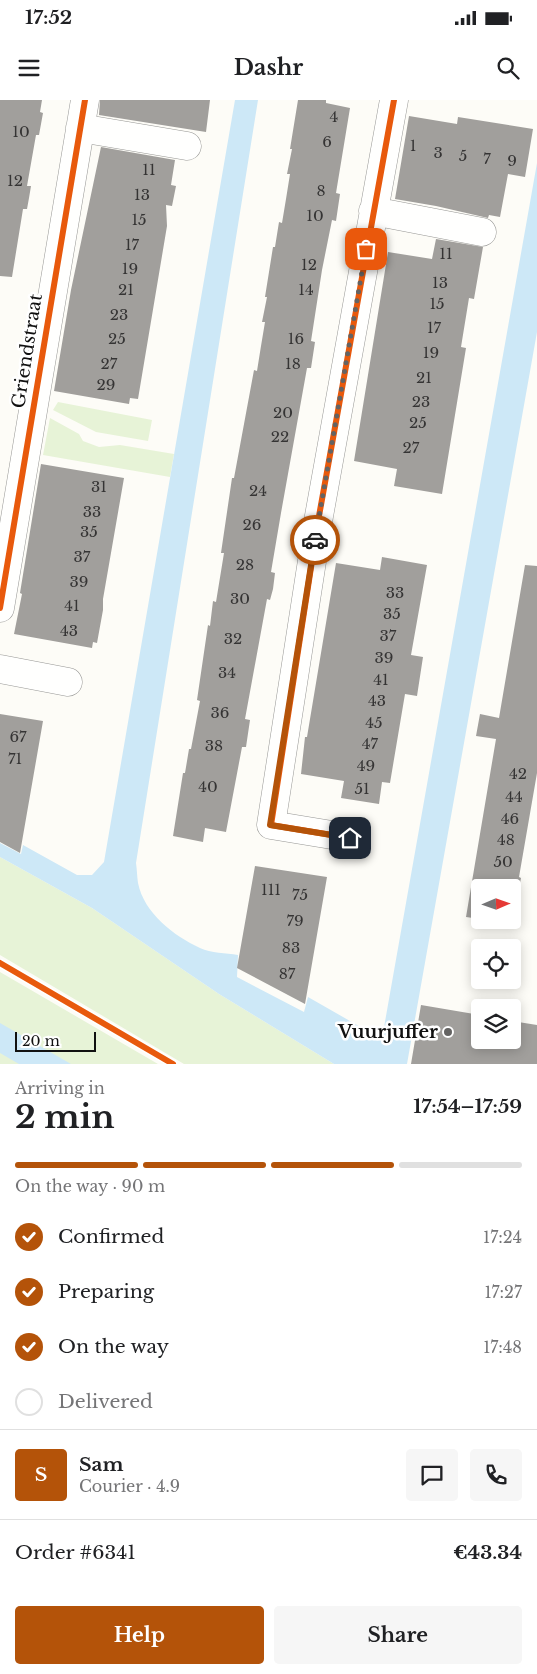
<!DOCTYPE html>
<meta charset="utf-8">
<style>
:root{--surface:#fff;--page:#f6f6f6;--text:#202124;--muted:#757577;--line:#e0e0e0;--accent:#b45309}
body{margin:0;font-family:"Libre Baskerville",serif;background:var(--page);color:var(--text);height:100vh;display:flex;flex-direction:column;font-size:19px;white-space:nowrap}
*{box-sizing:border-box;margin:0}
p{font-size:16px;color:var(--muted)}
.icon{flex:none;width:28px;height:28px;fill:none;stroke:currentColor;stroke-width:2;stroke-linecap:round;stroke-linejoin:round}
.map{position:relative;height:964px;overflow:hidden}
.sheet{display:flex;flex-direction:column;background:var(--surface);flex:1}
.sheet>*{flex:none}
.needle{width:32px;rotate:88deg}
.tools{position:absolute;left:471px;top:779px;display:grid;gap:10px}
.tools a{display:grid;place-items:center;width:50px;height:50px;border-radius:5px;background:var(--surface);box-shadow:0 2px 12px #0003;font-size:25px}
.scale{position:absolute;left:15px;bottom:12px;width:81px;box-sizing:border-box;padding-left:5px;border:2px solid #111;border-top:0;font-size:14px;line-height:18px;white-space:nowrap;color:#111;-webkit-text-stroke:4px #fff;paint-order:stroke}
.pin{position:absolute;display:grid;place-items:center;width:42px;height:42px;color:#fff;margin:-21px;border-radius:10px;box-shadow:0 2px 8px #0006}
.courier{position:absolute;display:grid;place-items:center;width:50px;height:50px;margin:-25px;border:4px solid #b45309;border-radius:50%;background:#fff;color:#222;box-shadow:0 1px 6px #0007}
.head em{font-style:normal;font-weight:700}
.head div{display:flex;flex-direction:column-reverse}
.head{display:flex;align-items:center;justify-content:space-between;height:85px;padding:0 15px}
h1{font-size:32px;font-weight:700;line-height:38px}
.bar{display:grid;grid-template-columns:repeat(4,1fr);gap:8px 5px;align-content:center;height:60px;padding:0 15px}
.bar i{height:6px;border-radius:4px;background:var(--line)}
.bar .active{background:var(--accent)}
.bar p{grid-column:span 4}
.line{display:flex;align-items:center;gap:12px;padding:0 15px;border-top:1px solid var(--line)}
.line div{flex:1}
.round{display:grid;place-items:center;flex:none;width:52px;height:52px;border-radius:5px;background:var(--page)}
ol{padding:0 15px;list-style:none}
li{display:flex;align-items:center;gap:15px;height:55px}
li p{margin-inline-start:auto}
li .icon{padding:5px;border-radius:50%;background:var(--accent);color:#fff;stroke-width:4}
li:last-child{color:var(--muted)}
li i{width:28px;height:28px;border:2px solid var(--line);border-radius:50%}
.primary-button{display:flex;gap:10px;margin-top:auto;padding:10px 15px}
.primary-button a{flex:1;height:58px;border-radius:5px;background:var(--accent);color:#fff;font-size:20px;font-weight:700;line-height:58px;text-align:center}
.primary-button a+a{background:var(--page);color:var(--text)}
.status{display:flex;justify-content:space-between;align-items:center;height:35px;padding:0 25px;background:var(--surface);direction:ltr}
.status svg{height:14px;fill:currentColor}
header{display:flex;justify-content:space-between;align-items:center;height:65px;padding:0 15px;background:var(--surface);font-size:22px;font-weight:700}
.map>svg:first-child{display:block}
.green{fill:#e7f3d7}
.water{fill:#cde8f7}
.building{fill:#a19f9c}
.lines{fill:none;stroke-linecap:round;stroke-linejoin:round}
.minor-casing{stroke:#979795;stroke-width:29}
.minor{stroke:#fffffe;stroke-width:28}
.cycleway-casing{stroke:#fff;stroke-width:9}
.cycleway{stroke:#e8590c;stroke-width:6}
.done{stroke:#646362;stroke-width:5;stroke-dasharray:0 9}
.route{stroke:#b45309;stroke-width:6}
.poi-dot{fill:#646362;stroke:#fff;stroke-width:2}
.labels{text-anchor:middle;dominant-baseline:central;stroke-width:5;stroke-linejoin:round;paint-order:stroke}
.number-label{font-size:15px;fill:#353434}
.street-label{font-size:18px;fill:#111;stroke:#fff}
.poi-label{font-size:18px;font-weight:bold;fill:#111;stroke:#fff;text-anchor:end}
</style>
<div class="status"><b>17:52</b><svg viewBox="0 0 49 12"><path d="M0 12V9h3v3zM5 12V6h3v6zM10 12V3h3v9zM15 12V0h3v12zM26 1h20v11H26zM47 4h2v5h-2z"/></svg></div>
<header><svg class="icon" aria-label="menu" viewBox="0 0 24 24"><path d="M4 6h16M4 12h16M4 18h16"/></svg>Dashr<svg class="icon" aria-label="search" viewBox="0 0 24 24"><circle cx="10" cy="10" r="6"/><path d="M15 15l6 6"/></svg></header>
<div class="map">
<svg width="537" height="964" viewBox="0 0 537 964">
<rect width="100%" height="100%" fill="#fdfcf7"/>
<path class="green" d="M58,302l94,18 -4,21 -52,-9 -43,-22z
M50,318l29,16 4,7 16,6 21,-2 54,9 -4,23 -127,-22z
M0,757l92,51 127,86 115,70h-150l-184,-109z
M0,872l158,92h-158z"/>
<path class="water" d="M235,0h23l-122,763c1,7 1,13 2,20 6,30 36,53 62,65 11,5 26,5 38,7l-1,22 67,35 4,-15 70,40 5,-4 154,-870v169l-130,732h-73l-115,-70 -127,-86 -92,-51v-14l21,11 2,-9 54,30h15l12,-13z
M0,923l71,41h-52l-19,-11z"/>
<path class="building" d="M0,0h42l-2,12 3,1 -4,22h-3l-9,51h4l-2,12 -2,11h-4l-11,68 -12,-1z
M100,0h110l-4,32 -107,-17z
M298,0h28v3l24,5 -14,85 4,1 -4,27 -4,-1 -10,50 -11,71 4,1 -4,26h-4l-26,145 -10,59 4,1 -2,16 -3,11 -3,-1 -22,120 5,1 -4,27h-4l-16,85 -21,-4 -2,14 -30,-6 10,-63h2l4,-24h2l9,-48 -3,-1 11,-75 2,1 3,-25 3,1 8,-49h-3l11,-75h2l20,-108 3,1 4,-25 4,-24h-3l5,-25h-2l8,-50h2l4,-25 3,1 4,-24 4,-25h-3l5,-25h-2z
M409,16l48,8 1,-7 75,12 -8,48 -17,-3 -8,43 -11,-2 -1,3 -52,-12 -41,-7z
M101,47l74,13 -4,25 5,1 -4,20 -6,-1 1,21 -29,173 -8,-1 -1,6 -75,-13 17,-101z
M436,139l47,8 -9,52 -5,-1 -8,49 5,1 -24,146 -48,-8 3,-17 -43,-8 34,-209 44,7z
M41,364l83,14 -21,121v11l-6,33 -4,-1 -1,6 -78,-14 8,-40 -2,-1z
M382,457l45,8 -16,90 12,2 -6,39 -12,-2 -15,89 -8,-1 -3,22 -38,-6 3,-17 -43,-7 4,-37h2l29,-174 44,7z
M525,465l12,1v207l-18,104 2,1 -8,43 -9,-1h8v-32h-32v31l-14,-2 30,-178 -20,-3 4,-22 19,4z
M0,614l43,7 -23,132 -20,-11z
M255,766l72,11 -22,127 -68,-36z
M421,905l59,10v25h32v-19l25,4v39h-126z"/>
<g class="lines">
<defs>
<path id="minor" d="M80,28l107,18
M373,111l109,21
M0,508l85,-508
M0,569l68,13
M350,738l-79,-13 48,-309 75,-416"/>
</defs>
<use href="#minor" class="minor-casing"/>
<use href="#minor" class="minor"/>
<defs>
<path id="cycleway" d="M0,508l85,-508
M350,738l-79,-13 48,-309 75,-416
M0,863l173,101"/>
</defs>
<use href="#cycleway" class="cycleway-casing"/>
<use href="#cycleway" class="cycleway"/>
</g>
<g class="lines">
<path class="done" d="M315,440l51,-291"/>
<path class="route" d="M315,440l-45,285 80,13"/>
</g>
<circle class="poi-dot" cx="448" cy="932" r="5"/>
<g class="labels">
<g class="number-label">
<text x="334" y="16">4</text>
<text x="21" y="31">10</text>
<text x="327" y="41">6</text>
<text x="413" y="45">1</text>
<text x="438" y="52">3</text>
<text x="463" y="55">5</text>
<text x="487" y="58">7</text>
<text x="512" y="60">9</text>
<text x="149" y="69">11</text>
<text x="15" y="80">12</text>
<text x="321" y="90">8</text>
<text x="142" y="94">13</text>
<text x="315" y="115">10</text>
<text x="139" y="119">15</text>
<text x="132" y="144">17</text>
<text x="446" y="153">11</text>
<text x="309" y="164">12</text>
<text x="130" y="168">19</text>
<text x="440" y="182">13</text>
<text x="126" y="189">21</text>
<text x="306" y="189">14</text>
<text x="437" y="203">15</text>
<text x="119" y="214">23</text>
<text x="434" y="227">17</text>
<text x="117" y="238">25</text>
<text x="296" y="238">16</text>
<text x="431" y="252">19</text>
<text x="109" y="263">27</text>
<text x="293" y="263">18</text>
<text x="424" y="277">21</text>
<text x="106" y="284">29</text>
<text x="421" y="301">23</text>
<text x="283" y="312">20</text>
<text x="418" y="322">25</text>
<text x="280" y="336">22</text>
<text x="411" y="347">27</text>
<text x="99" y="386">31</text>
<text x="258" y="390">24</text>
<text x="92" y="411">33</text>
<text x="252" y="424">26</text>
<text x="89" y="431">35</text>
<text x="82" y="456">37</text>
<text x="245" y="464">28</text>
<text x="79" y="481">39</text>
<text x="395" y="492">33</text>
<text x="240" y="498">30</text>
<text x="72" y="505">41</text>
<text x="392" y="513">35</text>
<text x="69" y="530">43</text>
<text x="388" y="535">37</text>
<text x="233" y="538">32</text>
<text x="384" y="557">39</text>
<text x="227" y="572">34</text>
<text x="381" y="579">41</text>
<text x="377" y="600">43</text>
<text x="220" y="612">36</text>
<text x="374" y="622">45</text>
<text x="18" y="636">67</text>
<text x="370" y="643">47</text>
<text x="214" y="645">38</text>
<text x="15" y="658">71</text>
<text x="366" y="665">49</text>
<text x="518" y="673">42</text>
<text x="208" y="686">40</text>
<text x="362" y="688">51</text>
<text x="514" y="696">44</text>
<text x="510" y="718">46</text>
<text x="506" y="739">48</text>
<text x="503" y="761">50</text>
<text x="271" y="789">111</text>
<text x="300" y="794">75</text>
<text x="295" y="820">79</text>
<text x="291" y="847">83</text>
<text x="287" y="873">87</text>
</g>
<g class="street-label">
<text transform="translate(27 251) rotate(-81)">Griendstraat</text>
</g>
<g class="poi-label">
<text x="438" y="932">Vuurjuffer</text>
</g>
</g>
</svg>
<div class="tools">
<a><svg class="needle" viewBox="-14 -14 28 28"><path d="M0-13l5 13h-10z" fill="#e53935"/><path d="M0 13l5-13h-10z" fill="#757577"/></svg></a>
<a><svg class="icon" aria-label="locate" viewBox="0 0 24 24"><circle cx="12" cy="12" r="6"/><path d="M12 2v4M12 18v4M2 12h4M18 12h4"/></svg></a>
<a><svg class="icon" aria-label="layers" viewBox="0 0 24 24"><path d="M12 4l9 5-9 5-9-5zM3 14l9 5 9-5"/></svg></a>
</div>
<div class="scale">20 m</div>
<div class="pin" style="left:366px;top:149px;background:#ea580c"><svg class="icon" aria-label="bag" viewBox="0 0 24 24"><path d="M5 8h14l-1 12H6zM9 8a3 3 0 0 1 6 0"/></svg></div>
<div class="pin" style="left:350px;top:738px;background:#1f2937"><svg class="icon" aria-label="home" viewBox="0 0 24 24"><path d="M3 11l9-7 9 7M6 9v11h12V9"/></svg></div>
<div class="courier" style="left:315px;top:440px"><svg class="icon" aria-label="car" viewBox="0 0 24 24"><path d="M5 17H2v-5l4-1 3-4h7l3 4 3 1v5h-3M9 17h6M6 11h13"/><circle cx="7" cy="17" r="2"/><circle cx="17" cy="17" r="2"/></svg></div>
</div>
<section class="sheet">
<div class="head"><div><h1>2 min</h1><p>Arriving in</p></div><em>17:54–17:59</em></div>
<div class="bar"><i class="active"></i><i class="active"></i><i class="active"></i><i></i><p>On the way · 90 m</p></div>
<ol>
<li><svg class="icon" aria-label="check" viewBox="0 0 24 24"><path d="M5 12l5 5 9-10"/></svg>Confirmed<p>17:24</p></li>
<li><svg class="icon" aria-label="check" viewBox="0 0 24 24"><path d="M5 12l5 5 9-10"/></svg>Preparing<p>17:27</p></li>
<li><svg class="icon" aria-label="check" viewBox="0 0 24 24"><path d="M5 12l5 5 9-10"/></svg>On the way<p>17:48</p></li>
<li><i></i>Delivered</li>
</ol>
<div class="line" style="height:90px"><b class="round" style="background:var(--accent);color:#fff">S</b><div><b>Sam</b><p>Courier · 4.9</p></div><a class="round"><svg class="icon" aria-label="chat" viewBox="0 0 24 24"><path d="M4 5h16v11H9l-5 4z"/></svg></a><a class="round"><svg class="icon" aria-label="phone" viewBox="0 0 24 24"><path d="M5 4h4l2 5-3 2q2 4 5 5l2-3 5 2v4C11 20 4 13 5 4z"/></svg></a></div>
<div class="line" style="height:65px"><div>Order #6341</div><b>€43.34</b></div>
<div class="primary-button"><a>Help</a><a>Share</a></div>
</section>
